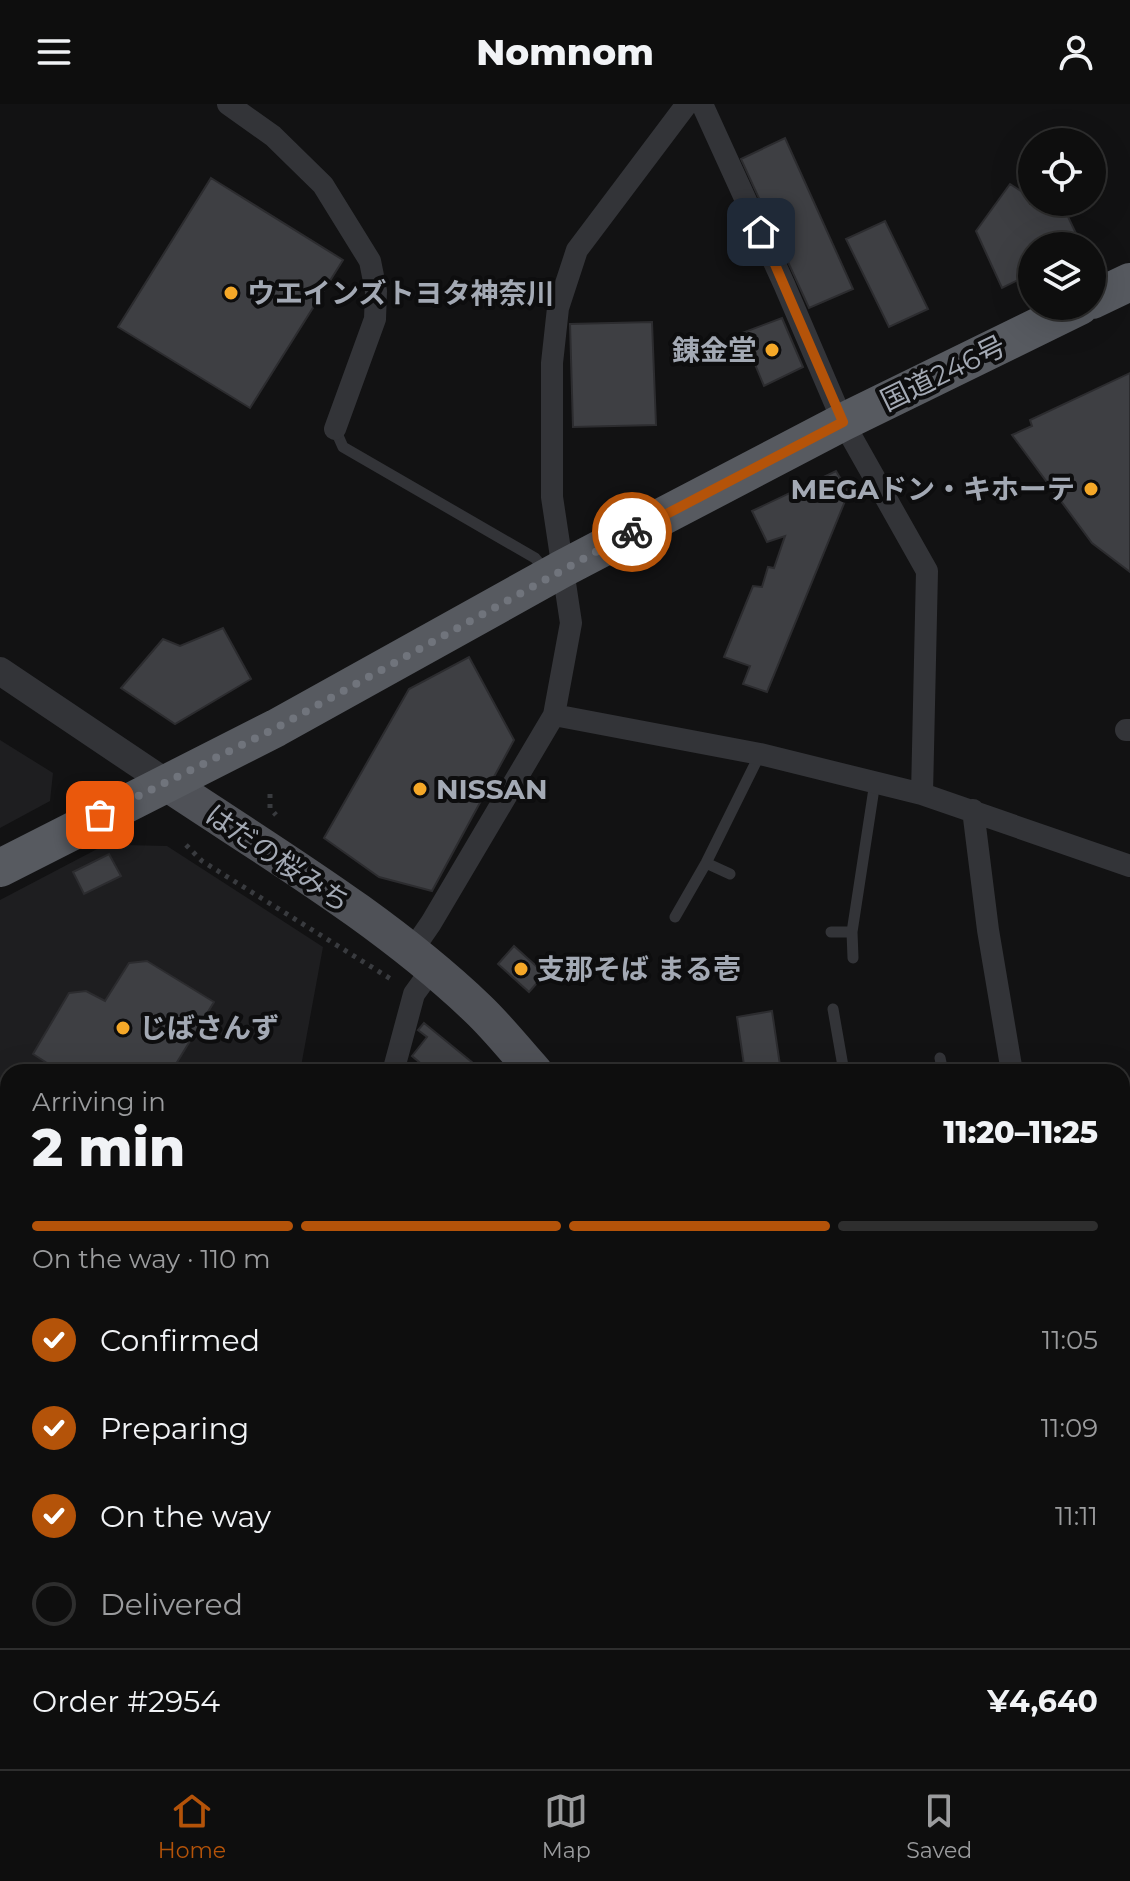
<!DOCTYPE html>
<meta charset="utf-8">
<style>
:root{--surface:#0e0e0e;--page:#171717;--text:#f1f3f6;--muted:#9b9c9e;--line:#2e2e2e;--accent:#b45309}
body{margin:0;font-family:Montserrat,"Noto Sans JP",sans-serif;background:var(--page);color:var(--text);height:100vh;display:flex;flex-direction:column;font-size:30px;white-space:nowrap}
*{box-sizing:border-box;margin:0}
p{font-size:26px;color:var(--muted)}
.icon{flex:none;width:44px;height:44px;fill:none;stroke:currentColor;stroke-width:2;stroke-linecap:round;stroke-linejoin:round}
.map{position:relative;flex:1;overflow:hidden}
.panel{position:absolute;left:0px;top:960px;width:1130px;height:706px;display:flex;flex-direction:column;background:var(--surface);border-radius:24px 24px 0 0;box-shadow:0 8px 32px #0002,0 0 0 2px var(--line)}
.panel>*{flex:none}
.buttons{position:absolute;left:1018px;top:24px;display:grid;gap:16px}
.buttons a{display:grid;place-items:center;width:88px;height:88px;border-radius:50%;background:var(--surface);box-shadow:0 8px 32px #0002,0 0 0 2px var(--line);font-size:40px}
.pin{position:absolute;display:grid;place-items:center;width:68px;height:68px;color:#fff;margin:-34px;border-radius:16px;box-shadow:0 4px 12px #0006}
.courier{position:absolute;display:grid;place-items:center;width:80px;height:80px;margin:-40px;border:6px solid #b45309;border-radius:50%;background:#fff;color:#222;box-shadow:0 2px 10px #0007}
.overview em{font-style:normal;font-weight:800}
.overview div{display:flex;flex-direction:column-reverse}
.overview{display:flex;align-items:center;justify-content:space-between;height:136px;padding:0 32px}
h1{font-size:52px;font-weight:800;line-height:60px}
.bar{display:grid;grid-template-columns:repeat(4,1fr);gap:12px 8px;align-content:center;height:96px;padding:0 32px}
.bar i{height:10px;border-radius:6px;background:var(--line)}
.bar .active{background:var(--accent)}
.bar p{grid-column:span 4}
.line{display:flex;align-items:center;gap:20px;padding:0 32px;border-top:2px solid var(--line)}
.line div{flex:1}
ol{padding:0 32px;list-style:none}
li{display:flex;align-items:center;gap:24px;height:88px}
li p{margin-inline-start:auto}
li .icon{padding:8px;border-radius:50%;background:var(--accent);color:#fff;stroke-width:4}
li:last-child{color:var(--muted)}
li i{width:44px;height:44px;border:4px solid var(--line);border-radius:50%}
header{display:flex;justify-content:space-between;align-items:center;height:104px;padding:0 32px;background:var(--surface);font-size:36px;font-weight:800}
.tabs{display:flex;justify-content:space-around;align-items:center;height:112px;border-top:2px solid var(--line);background:var(--surface);font-size:22px;color:var(--muted)}
.tabs a{display:grid;justify-items:center;gap:4px}
.tabs .active{color:var(--accent)}
.map>svg:first-child{display:block}
.built{fill:#1e1e20}
.building{fill:#3e3f43;stroke:#2c2c2f;stroke-width:2}
.lines{fill:none;stroke-linecap:round;stroke-linejoin:round}
.path{stroke:#393b3f;stroke-width:5;stroke-dasharray:4 6;stroke-linecap:butt}
.service{stroke:#333438;stroke-width:11}
.minor{stroke:#333438;stroke-width:22}
.tertiary{stroke:#333438;stroke-width:28}
.primary{stroke:#4f5157;stroke-width:36}
.trunk{stroke:#575a60;stroke-width:38}
.done{stroke:#70747c;stroke-width:8;stroke-dasharray:0 14.4}
.route{stroke:#b45309;stroke-width:10}
.poi-dot{fill:#f5a828;stroke:#0d0d0e;stroke-width:3}
.labels{text-anchor:middle;dominant-baseline:central;stroke-width:8;stroke-linejoin:round;paint-order:stroke}
.poi-label{font-size:28px;font-weight:bold;fill:#a3a9b4;stroke:#0d0d0e;text-anchor:start}
.street-label{font-size:28px;fill:#a3a9b4;stroke:#0d0d0e}
</style>
<header><svg class="icon" aria-label="menu" viewBox="0 0 24 24"><path d="M4 6h16M4 12h16M4 18h16"/></svg>Nomnom<svg class="icon" aria-label="person" viewBox="0 0 24 24"><circle cx="12" cy="8" r="4"/><path d="M4 21q1-7 8-7t8 7"/></svg></header>
<div class="map">
<svg width="1130" height="1665" viewBox="0 0 1130 1665">
<rect width="100%" height="100%" fill="#121213"/>
<path class="built" d="M0,636l53,33 -3,28 -50,27z
M120,733l4,8 43,1 156,101 -23,125h-292v343l-8,-2v-513z
M8,1449v184l-2,6 -6,-3v-174z"/>
<path class="building" d="M785,34l68,151 -44,19 -68,-149z
M211,74l132,82 -93,148 -132,-81z
M1010,80l17,11 3,9 31,-2 21,44h-50v27l-30,15 -26,-57z
M885,117l43,88 -39,18 -43,-88z
M782,214l21,49 -39,19 -22,-53z
M652,218l4,103 -83,2 -3,-103z
M1130,269v199l-38,-29 -80,-108 20,-9 -2,-6z
M836,367l18,30h-9l-78,191 -24,-8 7,-18 -26,-9 29,-71 9,1 6,-20 6,1 11,-32 -18,6 -15,-31z
M223,524l28,51 -76,45 -54,-36 42,-49 17,7z
M469,553l45,83 -82,151 -53,-14 -55,-39 85,-149z
M109,750l12,22 -37,18 -11,-22z
M514,842l31,28 -16,18 -31,-28z
M147,857l67,41 -43,70h-110l-28,-18 36,-61 17,-2 19,10 24,-38z
M772,907l9,61h-36l-8,-55z
M424,919l60,49h-53l-19,-16 15,-19 -9,-7z"/>
<g class="lines">
<path class="path" d="M270,690v14l6,7
M186,741l16,16 192,120"/>
<path class="service" d="M335,325l8,18 192,111 11,13
M706,759l24,11
M675,813l31,-54 54,-109
M831,828h21
M853,854l-1,-26 23,-150
M833,905l11,63
M940,954l3,14
M1122,1089l8,-1
M442,1665l4,-7"/>
<path class="minor" d="M228,0l45,32 50,49 47,76 6,30 -1,28 -40,110
M702,0l82,180 59,138 84,149 -5,223
M554,611l206,39 162,40 208,72
M1126,626h4
M973,706l15,120 24,142
M411,848l20,-29 123,-208 17,-92 -19,-126v-134l6,-55 19,-58 110,-146
M393,968l21,-78 18,-25
M1122,1271l8,28
M1122,1424l8,-25
M1122,1458l8,11
M153,1665l1,-7"/>
<path class="tertiary" d="M0,567l168,113"/>
<path class="primary" d="M168,680c105,70 218,137 310,225 20,19 38,42 57,63
M966,1658l5,7
M1016,1658l5,7
M1065,1658l5,7"/>
<path class="trunk" d="M1092,196l38,-18
M0,764l276,-140 286,-159 281,-147 237,-116"/>
</g>
<g class="lines">
<path class="done" d="M100,711l176,-87 356,-196"/>
<path class="route" d="M632,428l211,-110 -82,-190"/>
</g>
<g class="poi-dot">
<circle cx="231" cy="189" r="8"/>
<circle cx="772" cy="246" r="8"/>
<circle cx="1091" cy="385" r="8"/>
<circle cx="420" cy="685" r="8"/>
<circle cx="521" cy="865" r="8"/>
<circle cx="123" cy="924" r="8"/>
</g>
<g class="labels">
<g class="poi-label">
<text x="247" y="189">ウエインズトヨタ神奈川</text>
<text x="756" y="246" text-anchor="end">錬金堂</text>
<text x="1075" y="385" text-anchor="end">MEGAドン・キホーテ</text>
<text x="436" y="685">NISSAN</text>
<text x="537" y="865">支那そば まる壱</text>
<text x="139" y="924">じばさんず</text>
</g>
<g class="street-label">
<text transform="translate(943 269) rotate(-26)">国道246号</text>
<text transform="translate(278 754) rotate(34)">はだの桜みち</text>
</g>
</g>
</svg>
<div class="buttons">
<a><svg class="icon" aria-label="locate" viewBox="0 0 24 24"><circle cx="12" cy="12" r="6"/><path d="M12 2v4M12 18v4M2 12h4M18 12h4"/></svg></a>
<a><svg class="icon" aria-label="layers" viewBox="0 0 24 24"><path d="M12 4l9 5-9 5-9-5zM3 14l9 5 9-5"/></svg></a>
</div>
<div class="pin" style="left:100px;top:711px;background:#ea580c"><svg class="icon" aria-label="bag" viewBox="0 0 24 24"><path d="M5 8h14l-1 12H6zM9 8a3 3 0 0 1 6 0"/></svg></div>
<div class="pin" style="left:761px;top:128px;background:#1f2937"><svg class="icon" aria-label="home" viewBox="0 0 24 24"><path d="M3 11l9-7 9 7M6 9v11h12V9"/></svg></div>
<div class="courier" style="left:632px;top:428px"><svg class="icon" aria-label="bike" viewBox="0 0 24 24"><circle cx="6" cy="16" r="4"/><circle cx="18" cy="16" r="4"/><path d="M6 16l4-8h5l3 8M10 8l3 8H6M13 5h3"/></svg></div>
<section class="panel">
<div class="overview"><div><h1>2 min</h1><p>Arriving in</p></div><em>11:20–11:25</em></div>
<div class="bar"><i class="active"></i><i class="active"></i><i class="active"></i><i></i><p>On the way · 110 m</p></div>
<ol>
<li><svg class="icon" aria-label="check" viewBox="0 0 24 24"><path d="M5 12l5 5 9-10"/></svg>Confirmed<p>11:05</p></li>
<li><svg class="icon" aria-label="check" viewBox="0 0 24 24"><path d="M5 12l5 5 9-10"/></svg>Preparing<p>11:09</p></li>
<li><svg class="icon" aria-label="check" viewBox="0 0 24 24"><path d="M5 12l5 5 9-10"/></svg>On the way<p>11:11</p></li>
<li><i></i>Delivered</li>
</ol>
<div class="line" style="height:104px"><div>Order #2954</div><b>¥4,640</b></div>
</section>
</div>
<nav class="tabs">
<a class="active"><svg class="icon" aria-label="home" viewBox="0 0 24 24"><path d="M3 11l9-7 9 7M6 9v11h12V9"/></svg>Home</a>
<a><svg class="icon" aria-label="map" viewBox="0 0 24 24"><path d="M3 6l6-2 6 2 6-2v14l-6 2-6-2-6 2zM9 4v14M15 6v14"/></svg>Map</a>
<a><svg class="icon" aria-label="saved" viewBox="0 0 24 24"><path d="M7 4h10v16l-5-4-5 4z"/></svg>Saved</a>
</nav>
